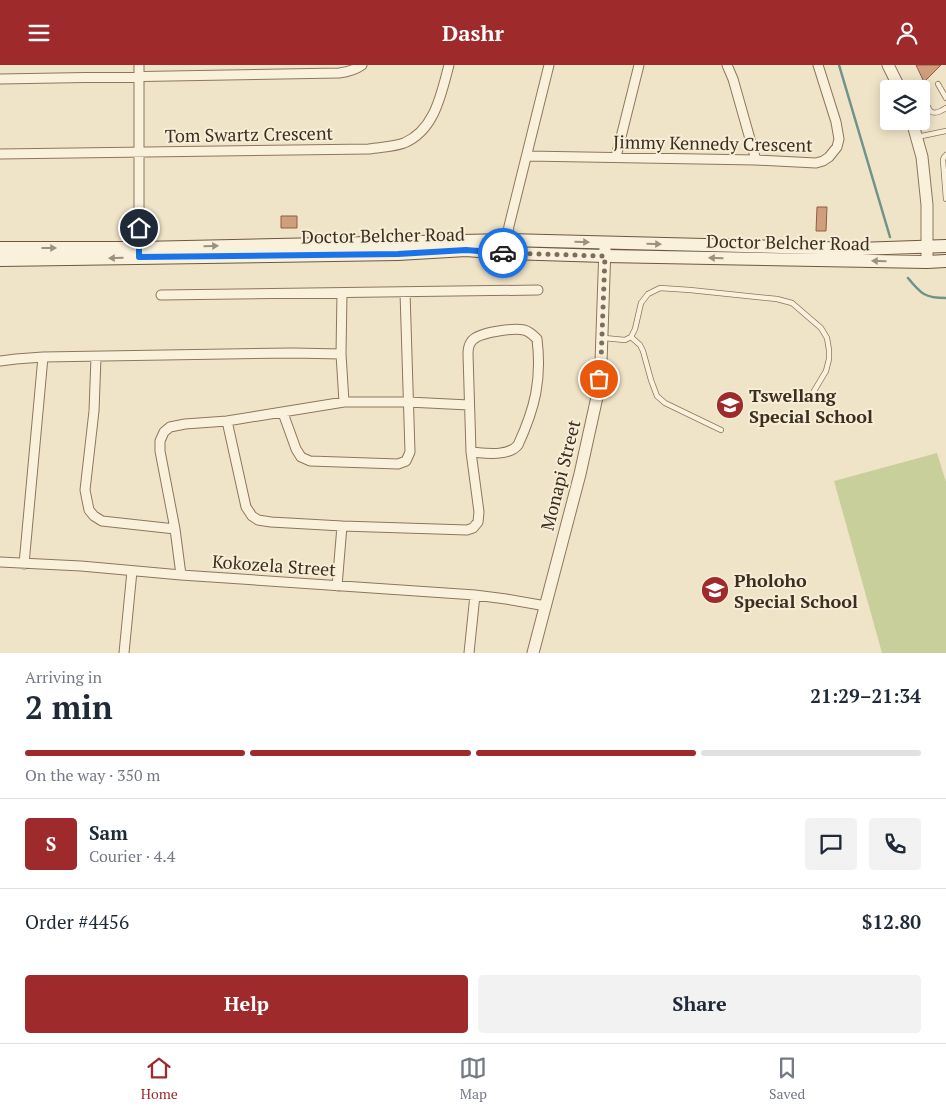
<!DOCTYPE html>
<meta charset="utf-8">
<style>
:root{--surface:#fff;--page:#f2f2f3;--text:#1f2937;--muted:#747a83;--line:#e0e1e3;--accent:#9e2a2b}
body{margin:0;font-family:"PT Serif",serif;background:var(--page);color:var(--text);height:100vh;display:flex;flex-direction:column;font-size:19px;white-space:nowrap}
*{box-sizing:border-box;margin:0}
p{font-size:16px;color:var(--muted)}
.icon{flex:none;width:28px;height:28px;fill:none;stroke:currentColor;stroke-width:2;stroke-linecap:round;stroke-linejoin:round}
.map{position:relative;height:588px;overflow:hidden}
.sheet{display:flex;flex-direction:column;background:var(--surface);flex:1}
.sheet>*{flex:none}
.fabs{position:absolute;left:880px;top:15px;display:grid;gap:10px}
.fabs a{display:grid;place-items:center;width:50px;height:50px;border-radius:5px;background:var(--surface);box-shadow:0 2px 12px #0003;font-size:25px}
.pin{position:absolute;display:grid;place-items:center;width:42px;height:42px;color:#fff;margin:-21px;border:2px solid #fff;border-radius:50%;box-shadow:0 1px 5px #0007}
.courier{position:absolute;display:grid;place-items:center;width:50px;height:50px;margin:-25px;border:4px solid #1a73e8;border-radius:50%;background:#fff;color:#222;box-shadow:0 1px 6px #0007}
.head em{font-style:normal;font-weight:700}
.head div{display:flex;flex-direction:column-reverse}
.head{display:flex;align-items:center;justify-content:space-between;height:85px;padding:0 25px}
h1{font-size:32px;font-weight:700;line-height:38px}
.bar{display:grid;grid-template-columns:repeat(4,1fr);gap:8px 5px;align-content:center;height:60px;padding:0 25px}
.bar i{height:6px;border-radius:4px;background:var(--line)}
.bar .selected{background:var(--accent)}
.bar p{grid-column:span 4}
.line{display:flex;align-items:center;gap:12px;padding:0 25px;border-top:1px solid var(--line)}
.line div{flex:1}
.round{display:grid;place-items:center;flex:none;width:52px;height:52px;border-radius:5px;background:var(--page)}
.cta{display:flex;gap:10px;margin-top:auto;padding:10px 25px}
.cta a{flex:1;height:58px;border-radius:5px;background:var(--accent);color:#fff;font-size:20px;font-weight:700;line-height:58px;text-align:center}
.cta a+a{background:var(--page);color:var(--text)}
header{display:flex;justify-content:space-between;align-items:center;height:65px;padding:0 25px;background:var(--accent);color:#fff;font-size:22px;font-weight:700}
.tabs{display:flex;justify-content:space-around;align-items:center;height:70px;border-top:1px solid var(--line);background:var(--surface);font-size:14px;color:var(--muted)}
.tabs a{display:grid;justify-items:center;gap:2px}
.tabs .selected{color:var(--accent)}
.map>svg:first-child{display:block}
.green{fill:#c9cf9b}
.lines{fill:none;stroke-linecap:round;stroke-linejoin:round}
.stream{stroke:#6f938a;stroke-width:2.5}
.building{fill:#cf9f7d;stroke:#8d5f41}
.service-casing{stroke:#8d765c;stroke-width:6}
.minor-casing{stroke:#8d765c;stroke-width:11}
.tertiary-casing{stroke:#8d765c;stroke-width:13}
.secondary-casing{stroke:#6f573f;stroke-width:14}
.service{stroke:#faf1dc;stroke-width:4.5}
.minor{stroke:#faf1dc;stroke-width:9}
.tertiary{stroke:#faf1dc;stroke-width:11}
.secondary{stroke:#faf1dc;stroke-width:12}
.oneway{fill:#9c907e}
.done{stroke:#7c6e5b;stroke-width:5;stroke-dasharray:0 9}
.route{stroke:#1a73e8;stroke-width:6}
.labels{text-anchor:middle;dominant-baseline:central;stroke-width:4;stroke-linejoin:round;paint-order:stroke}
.street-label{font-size:18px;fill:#3d2e20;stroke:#f7eed8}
.poi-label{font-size:18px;font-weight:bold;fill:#3d2e20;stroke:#f7eed8;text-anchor:start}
</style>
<header><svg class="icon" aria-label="menu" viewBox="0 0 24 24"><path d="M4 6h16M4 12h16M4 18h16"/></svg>Dashr<svg class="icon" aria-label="person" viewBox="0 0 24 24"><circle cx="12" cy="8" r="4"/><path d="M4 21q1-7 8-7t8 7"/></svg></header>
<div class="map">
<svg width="946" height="588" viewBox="0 0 946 588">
<rect width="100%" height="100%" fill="#f0e4c8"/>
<path class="green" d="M937,388l9,29v171h-64l-48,-172z"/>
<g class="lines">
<path class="stream" d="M839,0l51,172
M908,213c13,16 17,20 38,20"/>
</g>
<path class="building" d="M916,0h25l-17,17z
M817,142h10l-1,24h-10z
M281,151h16v12h-16z"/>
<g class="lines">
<defs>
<path id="service" d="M938,19l8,14
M923,30c6,14 6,24 23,13
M917,72l29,-6
M946,90l-2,2 -1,3 3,39
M631,272l9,8 3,6 8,29 6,16 8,7 56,27
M604,273l21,2 6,-3 4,-8 6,-26 7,-9 12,-6 30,2 87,9 15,4 29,25 6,10 2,12v9l-3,12 -15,25"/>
<path id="minor" d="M139,0v187
M727,0l6,14 23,81
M0,14l339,-6c8,-1 16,-3 23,-8
M0,89l369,-5c12,-2 24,-2 35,-6 31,-13 37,-49 45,-78
M527,91l229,4 60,3 7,-2 6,-4 8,-10 2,-8 -3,-17 -18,-57
M616,92l23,-92
M506,180l3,-19 40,-161
M342,228l-1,61 3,48
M161,230l377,-5
M96,292l-2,54 -9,79 4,20 5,6 8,5 73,8
M0,296l16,-2 27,-2 250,-4 48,1
M283,348l13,36 5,8 9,4 88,3 8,-3 4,-9 -5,-160
M227,356l19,86 6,9 6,4 13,2 71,4 125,4 6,-2 5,-6 1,-10 -8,-60 -3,-98c0,-3 1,-9 3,-12 6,-10 42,-14 53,-12 5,1 9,5 13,9 5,41 -2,69 -19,106 -10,12 -33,8 -47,7
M0,497l81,4 100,9 294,20 31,4 40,7
M24,499l19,-207
M181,510l-6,-46 -15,-78v-10l4,-9 6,-5 15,-3 42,-3 117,-19h64l61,3
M337,521l5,-60
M124,588l8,-82
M469,588l6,-58"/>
<path id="tertiary" d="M888,0l12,24
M912,56l10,36 5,48v57
M533,588l47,-179 17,-77 4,-35 4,-115"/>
<path id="secondary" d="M0,183h139l368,-8 350,9 89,-3
M0,195l398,-6 68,-4 39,3 100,3 322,6 19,-1"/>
</defs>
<use href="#service" class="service-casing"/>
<use href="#minor" class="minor-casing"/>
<use href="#tertiary" class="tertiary-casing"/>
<use href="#secondary" class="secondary-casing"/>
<use href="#service" class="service"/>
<use href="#minor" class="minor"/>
<use href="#tertiary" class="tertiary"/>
<use href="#secondary" class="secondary"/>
</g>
<defs><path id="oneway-solid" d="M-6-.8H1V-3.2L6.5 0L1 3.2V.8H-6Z" transform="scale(1.25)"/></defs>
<g class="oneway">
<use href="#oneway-solid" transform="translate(582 177) rotate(1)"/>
<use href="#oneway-solid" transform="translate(654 179) rotate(2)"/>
<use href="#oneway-solid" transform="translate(211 181) rotate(-1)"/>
<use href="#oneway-solid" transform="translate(49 183)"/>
<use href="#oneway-solid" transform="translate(116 193) rotate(179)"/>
<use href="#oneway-solid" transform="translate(716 193) rotate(-179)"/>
<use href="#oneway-solid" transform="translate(879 196) rotate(-179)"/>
</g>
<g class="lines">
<path class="done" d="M503,188l102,3 -4,105 -2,18"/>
<path class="route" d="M139,163v29l259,-3 68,-4 37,3"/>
</g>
<defs>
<symbol id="school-disc" viewBox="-11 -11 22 22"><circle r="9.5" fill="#9e2a2b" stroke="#f7eed8"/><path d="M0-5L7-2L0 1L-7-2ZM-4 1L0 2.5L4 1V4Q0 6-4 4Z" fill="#fff"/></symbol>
</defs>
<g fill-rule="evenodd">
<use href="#school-disc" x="714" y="324" width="32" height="32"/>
<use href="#school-disc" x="699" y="509" width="32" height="32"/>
</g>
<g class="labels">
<g class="street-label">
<text transform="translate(249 69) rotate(-1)">Tom Swartz Crescent</text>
<text transform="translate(713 78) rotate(1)">Jimmy Kennedy Crescent</text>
<text transform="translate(383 170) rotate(-1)">Doctor Belcher Road</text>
<text transform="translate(788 177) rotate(1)">Doctor Belcher Road</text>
<text transform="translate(560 410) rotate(-76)">Monapi Street</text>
<text transform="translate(274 500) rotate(4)">Kokozela Street</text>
</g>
<g class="poi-label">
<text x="749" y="330">Tswellang<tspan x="749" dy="21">Special School</tspan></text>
<text x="734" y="515">Pholoho<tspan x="734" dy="21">Special School</tspan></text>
</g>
</g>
</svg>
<div class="fabs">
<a><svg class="icon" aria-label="layers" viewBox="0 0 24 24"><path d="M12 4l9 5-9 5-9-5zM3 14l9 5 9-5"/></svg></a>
</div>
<div class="pin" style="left:599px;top:314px;background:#ea580c"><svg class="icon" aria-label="bag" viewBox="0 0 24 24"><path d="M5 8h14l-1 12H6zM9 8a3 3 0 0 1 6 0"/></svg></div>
<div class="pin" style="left:139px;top:163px;background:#1f2937"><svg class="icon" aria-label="home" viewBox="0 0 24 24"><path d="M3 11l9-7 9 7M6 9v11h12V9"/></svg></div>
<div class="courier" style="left:503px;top:188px"><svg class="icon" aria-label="car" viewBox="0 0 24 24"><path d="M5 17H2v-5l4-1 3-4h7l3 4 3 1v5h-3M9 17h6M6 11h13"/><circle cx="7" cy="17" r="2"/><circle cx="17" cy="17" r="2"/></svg></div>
</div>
<section class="sheet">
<div class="head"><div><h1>2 min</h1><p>Arriving in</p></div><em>21:29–21:34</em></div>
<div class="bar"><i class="selected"></i><i class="selected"></i><i class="selected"></i><i></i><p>On the way · 350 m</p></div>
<div class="line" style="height:90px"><b class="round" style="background:var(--accent);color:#fff">S</b><div><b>Sam</b><p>Courier · 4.4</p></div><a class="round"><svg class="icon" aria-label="chat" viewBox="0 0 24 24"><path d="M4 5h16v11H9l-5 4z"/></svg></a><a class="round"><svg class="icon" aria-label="phone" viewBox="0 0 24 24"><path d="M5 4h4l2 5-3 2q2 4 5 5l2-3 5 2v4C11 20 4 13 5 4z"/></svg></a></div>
<div class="line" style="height:65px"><div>Order #4456</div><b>$12.80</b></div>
<div class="cta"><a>Help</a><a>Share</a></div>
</section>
<nav class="tabs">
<a class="selected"><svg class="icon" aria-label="home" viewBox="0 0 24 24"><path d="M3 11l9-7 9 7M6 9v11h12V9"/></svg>Home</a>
<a><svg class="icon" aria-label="map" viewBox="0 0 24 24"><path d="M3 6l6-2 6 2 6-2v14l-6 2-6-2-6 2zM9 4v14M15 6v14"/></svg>Map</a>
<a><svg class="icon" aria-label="saved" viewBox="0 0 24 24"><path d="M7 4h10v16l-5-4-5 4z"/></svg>Saved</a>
</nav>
